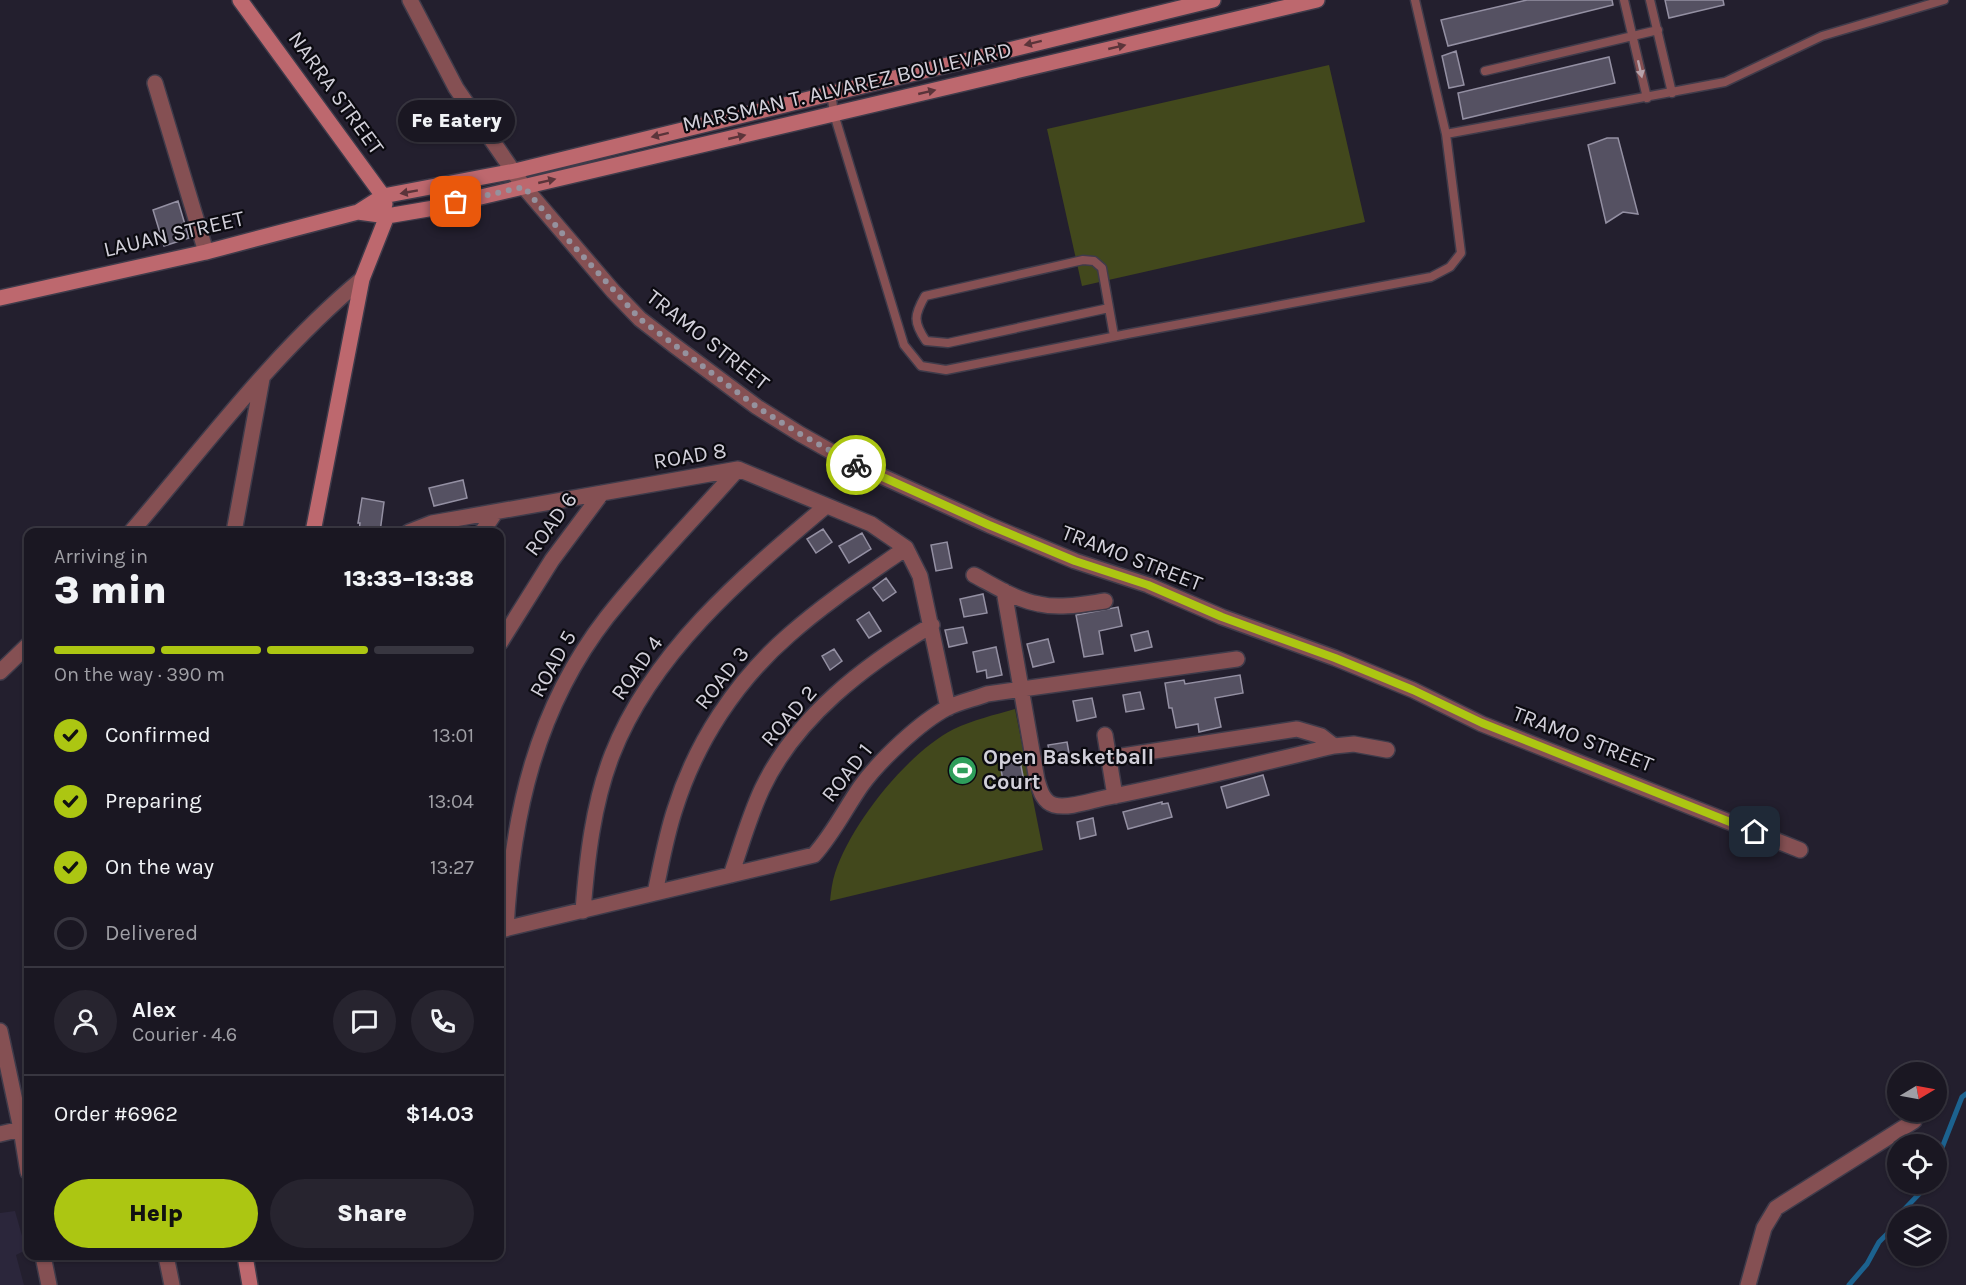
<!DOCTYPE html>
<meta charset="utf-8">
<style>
:root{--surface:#1a1722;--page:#27242f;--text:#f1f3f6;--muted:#9f9fa5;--line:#383640;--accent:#acc612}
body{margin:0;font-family:Karla,sans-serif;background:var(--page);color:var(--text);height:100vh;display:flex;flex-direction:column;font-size:22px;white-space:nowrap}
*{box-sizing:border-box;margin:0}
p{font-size:20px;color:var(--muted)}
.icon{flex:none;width:33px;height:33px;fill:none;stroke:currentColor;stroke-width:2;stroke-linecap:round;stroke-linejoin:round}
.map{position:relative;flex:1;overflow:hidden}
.drawer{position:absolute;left:24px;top:528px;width:480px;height:732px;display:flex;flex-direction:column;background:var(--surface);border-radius:12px;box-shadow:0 2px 4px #0004,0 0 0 2px var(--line)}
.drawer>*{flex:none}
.needle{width:39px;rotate:80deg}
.controls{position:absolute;left:1887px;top:1062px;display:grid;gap:12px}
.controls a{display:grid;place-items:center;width:60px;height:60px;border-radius:50%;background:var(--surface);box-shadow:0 2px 4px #0004,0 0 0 2px var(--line);font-size:30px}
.pin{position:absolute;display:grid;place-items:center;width:51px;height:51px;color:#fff;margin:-26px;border-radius:12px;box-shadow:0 3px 9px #0006}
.courier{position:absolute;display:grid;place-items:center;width:60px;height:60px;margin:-30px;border:4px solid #acc612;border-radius:50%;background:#fff;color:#222;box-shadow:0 2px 8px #0007}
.bubble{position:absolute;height:42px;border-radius:21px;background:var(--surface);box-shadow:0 2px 4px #0004,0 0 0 2px var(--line);font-size:20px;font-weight:800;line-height:42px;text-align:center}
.headline em{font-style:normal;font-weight:800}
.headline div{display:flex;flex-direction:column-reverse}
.headline{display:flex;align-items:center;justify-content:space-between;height:102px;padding:0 30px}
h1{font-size:39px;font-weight:800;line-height:45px}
.bar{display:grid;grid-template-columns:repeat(4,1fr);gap:9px 6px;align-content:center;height:72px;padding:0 30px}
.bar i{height:8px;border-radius:4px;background:var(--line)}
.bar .on{background:var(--accent)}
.bar p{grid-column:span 4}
.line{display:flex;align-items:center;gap:15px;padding:0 30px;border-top:2px solid var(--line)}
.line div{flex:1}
.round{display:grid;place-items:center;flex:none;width:63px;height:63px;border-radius:32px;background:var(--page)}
ol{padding:0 30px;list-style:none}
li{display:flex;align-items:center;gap:18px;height:66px}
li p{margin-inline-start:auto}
li .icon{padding:6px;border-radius:50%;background:var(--accent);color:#111;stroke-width:4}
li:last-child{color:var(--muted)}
li i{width:33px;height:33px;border:3px solid var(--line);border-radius:50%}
.primary-button{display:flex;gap:12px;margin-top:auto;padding:12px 30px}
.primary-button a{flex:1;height:69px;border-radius:36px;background:var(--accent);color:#111;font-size:24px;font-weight:800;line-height:69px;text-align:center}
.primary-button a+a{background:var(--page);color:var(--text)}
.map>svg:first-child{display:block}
.built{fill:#2b263b}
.green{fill:#42481c}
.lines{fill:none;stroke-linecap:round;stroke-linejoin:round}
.stream{stroke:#1c628f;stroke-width:5}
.building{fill:#555162;stroke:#9490a3;stroke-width:1.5}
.lane-casing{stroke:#3f3b4a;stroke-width:11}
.street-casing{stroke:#3f3b4a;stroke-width:18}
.secondary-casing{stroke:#3f3b4a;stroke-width:18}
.lane{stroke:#855053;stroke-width:8}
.street{stroke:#855053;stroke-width:15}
.secondary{stroke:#bd686e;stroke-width:15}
.oneway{fill:#5b343a}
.oneway2{fill:#b7a3ab}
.done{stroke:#95929e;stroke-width:6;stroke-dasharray:0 10.8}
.route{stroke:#acc612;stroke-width:8}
.labels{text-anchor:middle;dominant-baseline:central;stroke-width:4.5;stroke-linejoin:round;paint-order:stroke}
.street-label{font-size:22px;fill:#d2d0da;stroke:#0b0a10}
.poi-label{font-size:22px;font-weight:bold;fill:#d2d0da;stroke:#0b0a10;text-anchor:start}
</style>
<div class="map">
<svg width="1966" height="1285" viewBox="0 0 1966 1285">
<rect width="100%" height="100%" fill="#231f2e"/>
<path class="built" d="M15,1211l11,39 -10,5 8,30h-24v-72z"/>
<path class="green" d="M1329,65l36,157 -283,64 -35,-157z
M1015,709l28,141 -213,51c1,-9 2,-19 5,-28 16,-49 72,-120 119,-144 19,-9 40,-14 61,-20z"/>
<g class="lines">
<path class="stream" d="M1936,1163l26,-66 4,-3
M1898,1216l22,-23 5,-9
M1849,1285l18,-21 12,-22 11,-11 8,-13"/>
</g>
<path class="building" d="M1527,0h85l1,5 -165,41 -7,-26z
M1665,0h58l1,5 -55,13z
M1456,51l8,34 -15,3 -7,-32z
M1609,57l6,26 -152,36 -5,-26z
M1607,138h11l20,76 -15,-2 -17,11 -18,-78z
M178,201l11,37 -25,8 -11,-36z
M463,480l4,18 -33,8 -5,-18z
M362,498l22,4 -4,30h-21l1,-9h-2z
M823,529l9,13 -16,11 -9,-14z
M862,533l9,16 -22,14 -10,-17z
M947,542l5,26 -16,3 -5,-26z
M886,578l10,14 -13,9 -10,-13z
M983,594l4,19 -23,4 -4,-18z
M1118,607l4,19 -23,5 4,23 -19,3 -8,-42z
M869,612l12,19 -12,7 -12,-18z
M963,627l4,16 -18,4 -4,-17z
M1148,631l4,16 -17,4 -4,-16z
M1048,639l6,23 -21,5 -6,-23z
M996,647l6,28 -15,3 -1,-8 -9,2 -4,-20z
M834,649l8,12 -12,9 -8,-14z
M1240,675l3,18 -28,5 6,29 -22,5 -1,-8 -22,4 -4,-20h-3l-4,-25 19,-3 1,4z
M1140,692l4,17 -18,3 -3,-17z
M1092,698l4,19 -19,4 -4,-20z
M1067,742l3,17 -19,3 -3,-17z
M1020,761l4,20 -20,4 -4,-20z
M1263,775l6,20 -42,13 -6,-21z
M1162,802v2l6,-1 4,14 -44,12 -5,-17z
M1093,818l3,17 -16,4 -3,-17z"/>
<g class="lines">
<defs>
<path id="lane" d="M1415,0l31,134 279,-52 97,-46 122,-36
M1624,0l23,98
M1650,0l22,93
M1485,71l173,-41
M831,92l3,22 70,231 17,21 25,4 181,-36 304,-57 19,-10 11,-14 -15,-119
M1109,308l-161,35 -22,-2c-13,-19 -12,-26 -1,-45l158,-36 11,1 8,7 12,68"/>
<path id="street" d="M410,0l46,88 68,99 89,104 27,28 35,27 82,61 43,27 48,27 141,64 86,36 73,24 74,32 113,41 78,32 69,34 318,126
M155,83l51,169
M131,532c74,-86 143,-180 231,-253
M234,532l28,-153
M409,532l23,-9 306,-54 133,55 35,24 14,28 28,132
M482,532l13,-19
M974,575c21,11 42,25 65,29 21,5 45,0 66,-3
M1004,591l33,189c3,10 6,22 17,25 14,4 36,-4 50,-7 77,-15 154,-34 230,-52l20,-2 33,6
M500,643l52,-83 50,-67
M0,672l28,-27
M1105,735l10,61
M1109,758l188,-29 24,7 13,10
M731,875c10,-29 18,-58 31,-86 34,-72 103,-124 170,-164
M655,893c6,-28 11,-57 20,-84 21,-67 61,-128 114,-174 36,-32 77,-59 117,-87
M583,911c4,-52 10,-107 29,-156 40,-103 131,-179 214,-249
M506,929c6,-114 30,-221 101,-312 41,-52 87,-98 131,-148
M500,930l314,-75c19,-21 31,-46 47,-69 18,-25 59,-64 86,-78 12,-6 27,-9 40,-14l250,-35
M0,1031l21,98 7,43
M0,1134l21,-5
M43,1256l6,29
M166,1256l6,29
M1748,1285l16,-57 12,-20 138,-87"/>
<path id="secondary" d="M240,0l143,196 2,8
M358,212l29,4 47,-8 883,-208
M0,298l206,-46 152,-40 25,-16 132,-25 698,-171
M313,532l49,-253 25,-63
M245,1256l5,29"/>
</defs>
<use href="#lane" class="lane-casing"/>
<use href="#street" class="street-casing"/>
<use href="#secondary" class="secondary-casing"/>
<use href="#lane" class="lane"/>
<use href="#street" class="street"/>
<use href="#secondary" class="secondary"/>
</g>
<defs><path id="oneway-solid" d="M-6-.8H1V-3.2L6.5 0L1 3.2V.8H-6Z" transform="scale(1.5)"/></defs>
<g class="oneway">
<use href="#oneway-solid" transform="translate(1033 43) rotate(166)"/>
<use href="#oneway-solid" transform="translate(1117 47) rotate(-13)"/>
<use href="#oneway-solid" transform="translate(927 92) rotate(-13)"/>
<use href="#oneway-solid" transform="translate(660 135) rotate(166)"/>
<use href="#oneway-solid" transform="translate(737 137) rotate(-13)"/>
<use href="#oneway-solid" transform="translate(547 181) rotate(-13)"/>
<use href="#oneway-solid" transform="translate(409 192) rotate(170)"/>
</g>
<use class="oneway2" href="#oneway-solid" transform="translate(1640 69) rotate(77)"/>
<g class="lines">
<path class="done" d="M456,202l68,-15 37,45 79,87 117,88 43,27 56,31"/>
<path class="route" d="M856,465l133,60 86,36 73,24 74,32 113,41 78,32 69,33 273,109"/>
</g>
<defs>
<symbol id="stadium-disc" viewBox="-11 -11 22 22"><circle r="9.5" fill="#2e9e5b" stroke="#0b0a10"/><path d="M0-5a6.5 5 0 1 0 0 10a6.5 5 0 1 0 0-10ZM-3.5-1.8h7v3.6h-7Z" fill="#fff"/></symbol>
</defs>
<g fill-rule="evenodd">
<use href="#stadium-disc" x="946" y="754" width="33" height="33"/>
</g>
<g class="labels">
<g class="street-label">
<text transform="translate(847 87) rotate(-13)">MARSMAN T. ALVAREZ BOULEVARD</text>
<text transform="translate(336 93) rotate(54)">NARRA STREET</text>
<text transform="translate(174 234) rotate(-13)">LAUAN STREET</text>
<text transform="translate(708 340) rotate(38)">TRAMO STREET</text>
<text transform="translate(690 456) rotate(-9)">ROAD 8</text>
<text transform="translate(551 524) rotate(-54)">ROAD 6</text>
<text transform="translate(1132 558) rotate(21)">TRAMO STREET</text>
<text transform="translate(553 664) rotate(-61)">ROAD 5</text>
<text transform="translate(637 668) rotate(-55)">ROAD 4</text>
<text transform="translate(722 678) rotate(-52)">ROAD 3</text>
<text transform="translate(789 716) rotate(-49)">ROAD 2</text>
<text transform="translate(1583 739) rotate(21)">TRAMO STREET</text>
<text transform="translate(847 773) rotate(-52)">ROAD 1</text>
</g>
<g class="poi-label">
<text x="983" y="757">Open Basketball<tspan x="983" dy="25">Court</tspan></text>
</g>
</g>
</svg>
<div class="controls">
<a><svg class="needle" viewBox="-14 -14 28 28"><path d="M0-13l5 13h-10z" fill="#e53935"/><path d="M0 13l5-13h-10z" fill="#9f9fa5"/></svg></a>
<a><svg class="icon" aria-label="locate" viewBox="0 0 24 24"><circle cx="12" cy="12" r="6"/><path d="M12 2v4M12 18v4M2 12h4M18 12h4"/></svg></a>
<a><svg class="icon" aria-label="layers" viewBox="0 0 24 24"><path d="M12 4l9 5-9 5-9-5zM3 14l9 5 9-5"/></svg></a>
</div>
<div class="pin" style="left:456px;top:202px;background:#ea580c"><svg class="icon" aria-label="bag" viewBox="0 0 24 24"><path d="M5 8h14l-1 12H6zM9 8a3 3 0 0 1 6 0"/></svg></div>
<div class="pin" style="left:1755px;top:832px;background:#1f2937"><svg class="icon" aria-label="home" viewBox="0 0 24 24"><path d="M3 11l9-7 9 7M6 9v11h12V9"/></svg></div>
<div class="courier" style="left:856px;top:465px"><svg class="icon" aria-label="bike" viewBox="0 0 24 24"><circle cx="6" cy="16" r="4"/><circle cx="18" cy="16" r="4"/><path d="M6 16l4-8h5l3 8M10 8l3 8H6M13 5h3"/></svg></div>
<div class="bubble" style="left:398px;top:100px;width:117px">Fe Eatery</div>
<section class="drawer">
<div class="headline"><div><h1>3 min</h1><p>Arriving in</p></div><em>13:33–13:38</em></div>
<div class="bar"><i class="on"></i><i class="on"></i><i class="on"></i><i></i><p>On the way · 390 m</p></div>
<ol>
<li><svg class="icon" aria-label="check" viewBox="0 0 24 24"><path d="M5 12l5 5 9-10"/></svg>Confirmed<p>13:01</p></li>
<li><svg class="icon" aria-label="check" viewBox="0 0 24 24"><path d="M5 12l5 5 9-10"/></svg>Preparing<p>13:04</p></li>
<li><svg class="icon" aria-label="check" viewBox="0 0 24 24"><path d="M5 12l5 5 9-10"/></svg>On the way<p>13:27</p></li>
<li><i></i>Delivered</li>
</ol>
<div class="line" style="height:108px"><a class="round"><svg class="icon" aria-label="person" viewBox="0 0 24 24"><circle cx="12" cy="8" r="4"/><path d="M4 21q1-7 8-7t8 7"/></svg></a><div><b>Alex</b><p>Courier · 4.6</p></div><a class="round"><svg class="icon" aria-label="chat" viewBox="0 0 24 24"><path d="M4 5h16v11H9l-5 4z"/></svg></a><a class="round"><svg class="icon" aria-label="phone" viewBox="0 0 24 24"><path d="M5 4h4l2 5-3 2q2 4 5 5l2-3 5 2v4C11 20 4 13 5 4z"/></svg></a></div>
<div class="line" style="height:78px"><div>Order #6962</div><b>$14.03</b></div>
<div class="primary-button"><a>Help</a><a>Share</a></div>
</section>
</div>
